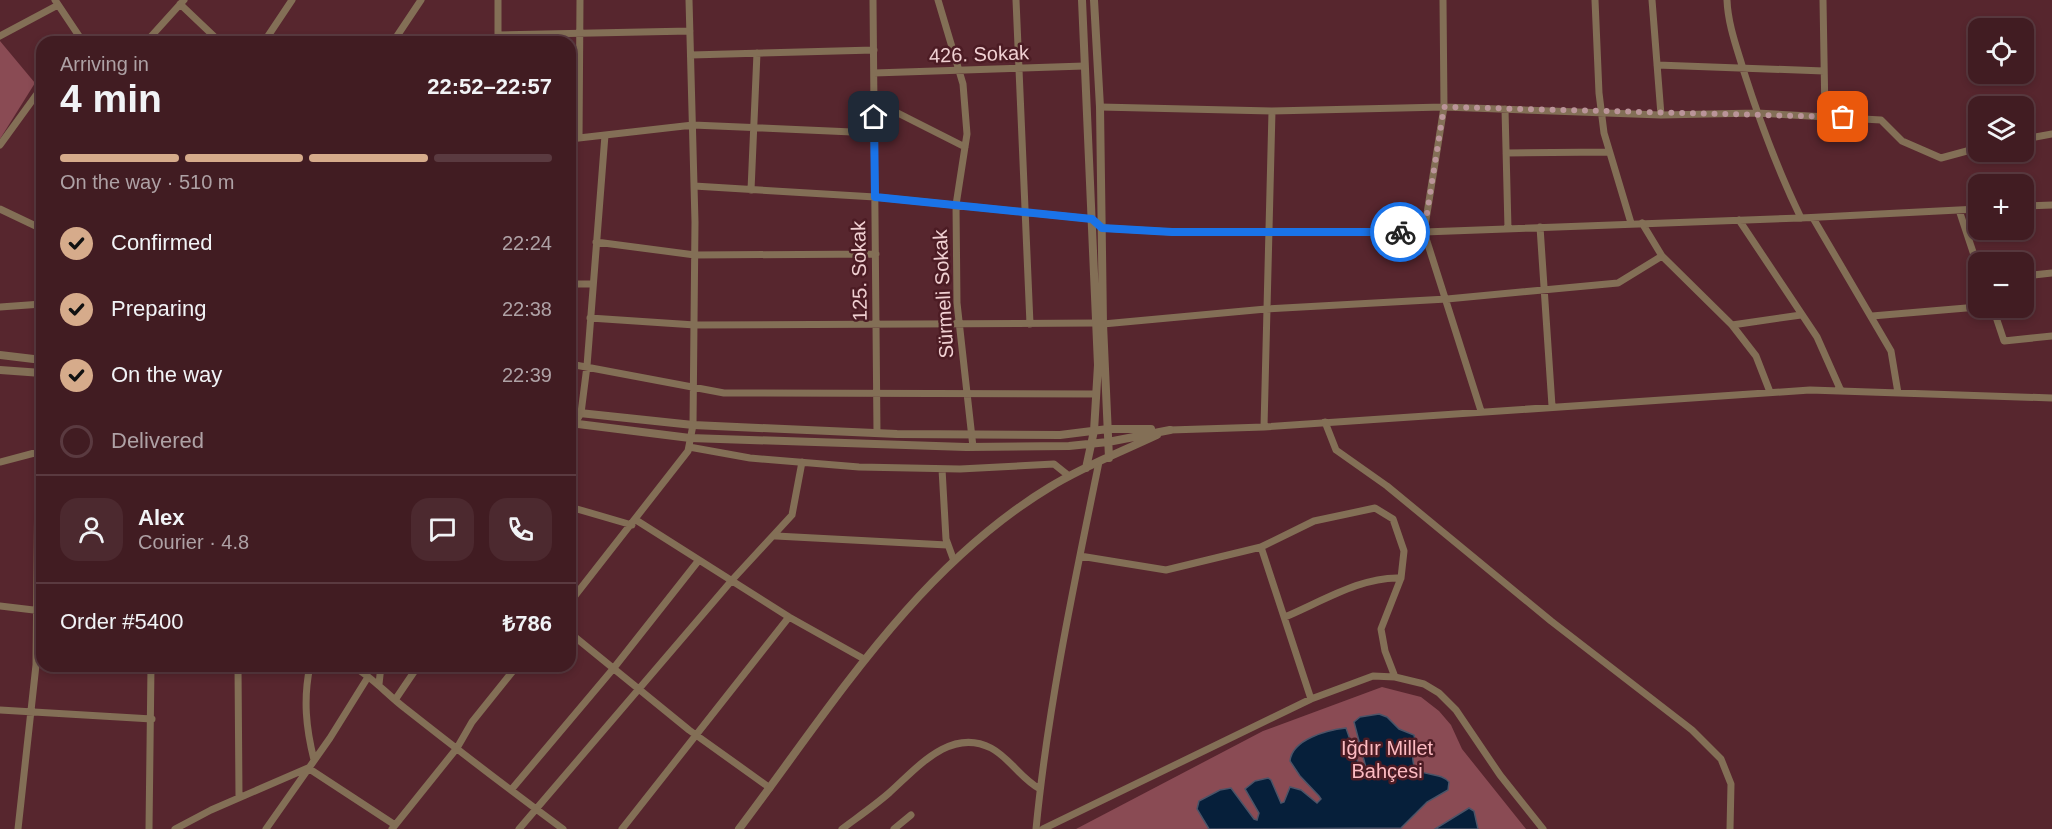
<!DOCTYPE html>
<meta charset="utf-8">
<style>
:root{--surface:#411c22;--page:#4c292f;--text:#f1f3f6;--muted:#aea1a5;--line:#5a3a40;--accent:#d6ab8b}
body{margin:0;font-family:Arial,sans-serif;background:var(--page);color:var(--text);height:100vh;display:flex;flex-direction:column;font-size:22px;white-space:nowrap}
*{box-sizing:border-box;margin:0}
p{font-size:20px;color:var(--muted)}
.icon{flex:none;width:33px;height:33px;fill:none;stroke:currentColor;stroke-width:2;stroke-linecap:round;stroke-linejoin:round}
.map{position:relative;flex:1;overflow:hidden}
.panel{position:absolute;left:36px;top:36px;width:540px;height:636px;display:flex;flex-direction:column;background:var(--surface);border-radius:18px;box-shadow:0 3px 9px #0003,0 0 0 2px var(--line)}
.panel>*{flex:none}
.tools{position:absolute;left:1968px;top:18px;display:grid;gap:12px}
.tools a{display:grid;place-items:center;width:66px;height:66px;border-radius:12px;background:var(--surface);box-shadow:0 3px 9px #0003,0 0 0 2px var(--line);font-size:30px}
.pin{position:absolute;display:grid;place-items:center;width:51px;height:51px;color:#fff;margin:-26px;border-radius:12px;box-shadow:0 3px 9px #0006}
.courier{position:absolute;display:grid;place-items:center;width:60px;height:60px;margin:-30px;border:4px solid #1a73e8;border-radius:50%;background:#fff;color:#222;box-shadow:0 2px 8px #0007}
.head em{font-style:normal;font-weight:600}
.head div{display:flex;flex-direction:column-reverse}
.head{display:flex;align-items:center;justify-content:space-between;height:102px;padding:0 24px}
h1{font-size:39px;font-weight:600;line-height:45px}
.bar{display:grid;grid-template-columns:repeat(4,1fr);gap:9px 6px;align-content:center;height:72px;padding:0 24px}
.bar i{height:8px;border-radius:4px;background:var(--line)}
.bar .selected{background:var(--accent)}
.bar p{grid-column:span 4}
.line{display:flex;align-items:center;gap:15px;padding:0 24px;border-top:2px solid var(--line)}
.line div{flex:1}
.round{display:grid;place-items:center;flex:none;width:63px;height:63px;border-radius:18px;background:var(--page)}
ol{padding:0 24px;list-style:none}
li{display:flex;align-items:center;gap:18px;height:66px}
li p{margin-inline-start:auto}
li .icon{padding:6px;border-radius:50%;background:var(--accent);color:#111;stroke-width:4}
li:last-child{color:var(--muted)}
li i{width:33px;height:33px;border:3px solid var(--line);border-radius:50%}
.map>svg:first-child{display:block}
.green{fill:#8a4b54}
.water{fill:#061f3a;stroke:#4c5468;stroke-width:1.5}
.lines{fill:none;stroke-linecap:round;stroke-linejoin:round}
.minor{stroke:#836f56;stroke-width:7}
.tertiary{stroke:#836f56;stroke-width:8}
.done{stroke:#ba9499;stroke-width:6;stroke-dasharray:0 10.8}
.route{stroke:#1a73e8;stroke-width:8}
.labels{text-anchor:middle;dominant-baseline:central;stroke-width:5;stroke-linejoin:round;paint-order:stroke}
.street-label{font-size:20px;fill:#f0d0d2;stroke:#4c1c24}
.park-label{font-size:20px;fill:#fdbbc2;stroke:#4c1c24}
</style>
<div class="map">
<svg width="2052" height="829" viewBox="0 0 2052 829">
<rect width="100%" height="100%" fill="#57262e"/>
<path class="green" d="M0,41l35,42 -35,56z
M1382,687l39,10 18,14 12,14 11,24 64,80h-450l187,-98z"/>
<path class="water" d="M1379,714l8,3 12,12 15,6c3,10 -4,21 0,30 7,13 26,6 35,17l-1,8 -21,12 -26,26 -192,1 -12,-20 2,-8 21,-11 11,-2 23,31 3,1 2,-7 -14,-24 10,-8 13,-3 3,2 10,23 3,-1 6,-15 11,3 16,13 4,-4 -2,-3 -19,-20 -10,-15c2,-22 38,-31 56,-33l17,49 6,2 -15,-57 6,-5z
M1469,808l5,3 4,18h-43z"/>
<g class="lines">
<path class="minor" d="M55,0l28,42
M498,0v42
M873,0l4,433
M938,0l25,84 4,50 -11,71 1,98 16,144
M1016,0l14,324
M1443,0l1,107 -20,125 57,179
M1595,0l4,93 5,40 27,90
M1652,0l9,115
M1727,0c1,25 10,48 17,72 16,50 34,99 57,146
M1823,0l2,116
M180,4l40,38
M498,35l192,-4
M0,36l58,-31
M146,42l38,-42
M264,42l28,-42
M393,42l28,-42
M691,55l183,-5
M1657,65l167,6
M874,73l210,-7
M874,101l91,46
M1100,107l172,4 172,-4 217,8 96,-2 124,7 21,21 39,17 37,-10
M1505,109l3,120
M579,138l1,-138
M570,139l123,-14 182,8
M2024,139l28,-5
M0,145l42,-58
M1506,153l103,-1
M694,186l181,11 217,22 10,9 70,4h252l377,-14 177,-9
M751,190l6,-137
M2024,206l28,-1
M0,209l42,20
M1959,210l19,57
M1813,218l78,133 7,42
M1739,220l78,117 24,54
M1642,223l20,33 70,69 24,31 14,36
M1540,227l12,179
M596,242l99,13 181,-1
M2024,276l28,-3
M570,284h23
M0,307l42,-3
M1993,308l11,33 48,-5
M1872,316l106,-9
M590,318l105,7 401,-2
M1103,324l163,-15 181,-10 171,-16 44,-27
M1732,325l69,-10
M570,364l154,29 372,1
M1325,422l11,28 51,36 164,135 141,109 29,29 10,25 -1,45
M1264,427l8,-316
M1170,430l94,-3 546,-37 242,8
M570,432l11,-19 6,-47 18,-231
M689,447l61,11 109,9 101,2 94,-5 15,12
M0,462l42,-11
M942,469l4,70 8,22
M570,507l62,18
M636,520l153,97 75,42
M776,536l171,9
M1261,547l50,152
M1080,556l86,14 95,-23 53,-26 61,-13 18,11 11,32 -3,27 -20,51 4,22 10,26
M570,602l118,-151 5,-26 2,-203 -6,-222
M0,606l42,5
M1285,617c36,-15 77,-41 116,-39
M570,633l119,97 81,58
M238,666l1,131
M310,666c-7,33 -4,62 4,94
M352,666c21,11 35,29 54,43 52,41 104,81 157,120
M379,684l2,-18
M395,700l23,-34
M0,710l152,9
M511,790l102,-121 86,-109
M18,829l18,-164 3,-292
M149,829l2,-163
M175,829l36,-19 97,-42 87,57
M266,829l64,-91 38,-61
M392,829l65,-81 15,-26 45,-56
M519,829l214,-250 59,-64 10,-53
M622,829l167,-212
M842,829c16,-12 32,-23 47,-36 27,-24 61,-66 102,-45 19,10 29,30 49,41
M894,829l17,-14
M1036,829c12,-123 38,-245 63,-367
M1043,829l268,-130 62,-23 22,1 29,7 15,9 17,17 44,65 43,54"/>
<path class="tertiary" d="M1082,0l16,365 -4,66 -8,37
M1094,0l6,107 3,217 6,134
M0,355l42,5
M0,370l42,3
M570,412l123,13 204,9 163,1 48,-6h43
M570,423l120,15 276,9 103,-1 39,-4 62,-12
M739,829c93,-123 176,-260 311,-342 34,-21 71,-35 107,-52"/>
</g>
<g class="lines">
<path class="done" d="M1400,232h24l20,-125 399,10"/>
<path class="route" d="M874,117l1,80 217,22 10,9 70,4h228"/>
</g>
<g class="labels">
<g class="street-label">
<text transform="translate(979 54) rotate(-2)">426. Sokak</text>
<text transform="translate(859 271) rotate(-91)">125. Sokak</text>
<text transform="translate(943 294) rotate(-93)">Sürmeli Sokak</text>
</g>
<g class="park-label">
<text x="1387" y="748">Iğdır Millet<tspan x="1387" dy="23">Bahçesi</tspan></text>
</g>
</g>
</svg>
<div class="tools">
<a><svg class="icon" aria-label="locate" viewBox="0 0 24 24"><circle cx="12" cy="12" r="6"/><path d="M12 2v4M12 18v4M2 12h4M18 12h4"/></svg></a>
<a><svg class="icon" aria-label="layers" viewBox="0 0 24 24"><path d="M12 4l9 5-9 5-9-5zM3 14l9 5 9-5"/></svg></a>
<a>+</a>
<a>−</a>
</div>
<div class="pin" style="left:1843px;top:117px;background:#ea580c"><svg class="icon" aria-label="bag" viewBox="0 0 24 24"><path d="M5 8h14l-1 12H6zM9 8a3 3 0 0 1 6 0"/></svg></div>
<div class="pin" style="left:874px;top:117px;background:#1f2937"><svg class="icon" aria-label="home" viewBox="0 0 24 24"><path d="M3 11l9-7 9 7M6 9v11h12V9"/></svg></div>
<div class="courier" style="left:1400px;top:232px"><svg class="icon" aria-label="bike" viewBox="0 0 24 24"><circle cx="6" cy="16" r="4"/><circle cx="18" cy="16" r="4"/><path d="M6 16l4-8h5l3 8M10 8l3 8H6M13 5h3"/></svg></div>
<section class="panel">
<div class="head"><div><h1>4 min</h1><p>Arriving in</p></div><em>22:52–22:57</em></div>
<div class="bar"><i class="selected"></i><i class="selected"></i><i class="selected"></i><i></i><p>On the way · 510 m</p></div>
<ol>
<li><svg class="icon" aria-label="check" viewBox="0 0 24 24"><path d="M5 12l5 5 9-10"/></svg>Confirmed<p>22:24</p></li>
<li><svg class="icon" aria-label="check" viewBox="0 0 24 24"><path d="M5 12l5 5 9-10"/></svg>Preparing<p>22:38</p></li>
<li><svg class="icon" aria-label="check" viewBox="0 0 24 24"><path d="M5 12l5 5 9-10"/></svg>On the way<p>22:39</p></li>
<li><i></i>Delivered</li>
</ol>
<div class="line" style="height:108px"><a class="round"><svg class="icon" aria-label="person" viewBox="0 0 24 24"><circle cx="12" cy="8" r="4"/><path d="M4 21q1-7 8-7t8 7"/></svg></a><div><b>Alex</b><p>Courier · 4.8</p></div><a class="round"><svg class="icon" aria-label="chat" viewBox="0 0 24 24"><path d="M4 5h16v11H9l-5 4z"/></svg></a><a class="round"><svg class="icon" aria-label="phone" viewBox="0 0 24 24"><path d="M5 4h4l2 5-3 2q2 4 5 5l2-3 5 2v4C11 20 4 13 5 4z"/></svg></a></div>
<div class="line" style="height:78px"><div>Order #5400</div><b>₺786</b></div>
</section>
</div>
